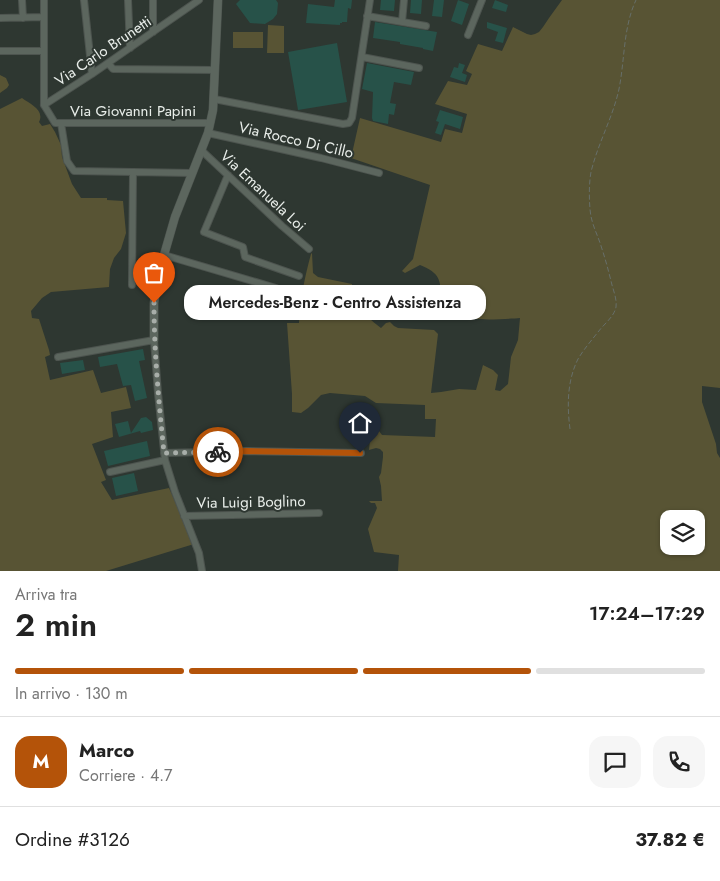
<!DOCTYPE html>
<html lang="it">
<meta charset="utf-8">
<style>
:root{--surface:#fff;--page:#f6f6f6;--text:#222;--muted:#767676;--line:#e0e0e0;--accent:#b45309}
body{margin:0;font-family:Jost,sans-serif;background:var(--page);color:var(--text);height:100vh;display:flex;flex-direction:column;font-size:19px;white-space:nowrap}
*{box-sizing:border-box;margin:0}
p{font-size:16px;color:var(--muted)}
.icon{flex:none;width:28px;height:28px;fill:none;stroke:currentColor;stroke-width:2;stroke-linecap:round;stroke-linejoin:round}
.map{position:relative;height:571px;overflow:hidden}
.details{display:flex;flex-direction:column;background:var(--surface);flex:1}
.details>*{flex:none}
.fabs{position:absolute;left:660px;top:510px;display:grid;gap:10px}
.fabs a{display:grid;place-items:center;width:45px;height:45px;border-radius:10px;background:var(--surface);box-shadow:0 1px 4px #0004;font-size:25px}
.pin{position:absolute;display:grid;place-items:center;width:42px;height:42px;color:#fff;margin:-51px -21px;border-radius:50% 50% 50% 0;rotate:-45deg;box-shadow:0 0 5px #0007}
.pin .icon{rotate:45deg}
.courier{position:absolute;display:grid;place-items:center;width:50px;height:50px;margin:-25px;border:4px solid #b45309;border-radius:50%;background:#fff;color:#222;box-shadow:0 1px 6px #0007}
.bubble{position:absolute;height:35px;border-radius:15px;background:var(--surface);box-shadow:0 1px 4px #0004;font-size:16px;font-weight:600;line-height:35px;text-align:center}
.overview em{font-style:normal;font-weight:600}
.overview div{display:flex;flex-direction:column-reverse}
.overview{display:flex;align-items:center;justify-content:space-between;height:85px;padding:0 15px}
h1{font-size:32px;font-weight:600;line-height:38px}
.bar{display:grid;grid-template-columns:repeat(4,1fr);gap:8px 5px;align-content:center;height:60px;padding:0 15px}
.bar i{height:6px;border-radius:4px;background:var(--line)}
.bar .active{background:var(--accent)}
.bar p{grid-column:span 4}
.line{display:flex;align-items:center;gap:12px;padding:0 15px;border-top:1px solid var(--line)}
.line div{flex:1}
.round{display:grid;place-items:center;flex:none;width:52px;height:52px;border-radius:15px;background:var(--page)}
.map>svg:first-child{display:block}
.green{fill:#585434;fill-rule:evenodd}
.building{fill:#275249}
.lines{fill:none;stroke-linecap:round;stroke-linejoin:round}
.minor-casing{stroke:#4d544f;stroke-width:8}
.tertiary-casing{stroke:#4d544f;stroke-width:9}
.path{stroke:#676f69;stroke-width:1;stroke-dasharray:5 2.5;stroke-linecap:butt}
.minor{stroke:#5c665e;stroke-width:6}
.tertiary{stroke:#5c665e;stroke-width:8}
.done{stroke:#a8aea9;stroke-width:5;stroke-dasharray:0 9}
.route{stroke:#b45309;stroke-width:6}
.labels{text-anchor:middle;dominant-baseline:central;stroke-width:4;stroke-linejoin:round;paint-order:stroke}
.street-label{font-size:15px;fill:#e9eeea;stroke:#2e3731}
</style>
<div class="map">
<svg width="720" height="571" viewBox="0 0 720 571">
<rect width="100%" height="100%" fill="#2e3731"/>
<path class="green" d="M562,0h158v388l-18,-2v16l14,42 1,9 3,5v113h-322l1,-16 -25,-3 -6,-23 9,-21 -2,-5h-4l-2,-2h13l-1,-15 -2,-9 2,-4 2,-16v-5l-3,-3 -4,-1 -7,2 1,-10 4,-8 5,-1 3,4 53,2 1,-18h-11v-14l-49,-2 -11,-7 -35,-3 -9,2 -13,13 -7,5 -9,-1v-18l-5,-71h12c1,-24 6,-47 12,-69l1,-1 1,20 5,4 34,7v7l14,4c0,20 -1,21 15,33l5,-5 4,-1 4,4 4,2 36,2 4,4 -7,59 10,-1 18,-3 17,1 7,-25 10,5 5,5 -3,15 5,1 8,-7 3,-27 7,-17 2,-22c-12,1 -45,3 -56,-1 -6,-2 -18,-13 -23,-17 0,-20 -1,-27 -21,-35l-15,8 -3,-2 11,-12 17,-74 -79,-27 9,-40 81,24 4,-13 17,4 5,-19 -32,-10 13,-23 19,4 5,-11 -6,-3 12,-27 24,7 11,-24 14,7 4,1 4,-1 4,-2 4,-5 6,-9zM669,519h27v27h-27z
M268,25l16,1v27h-17z
M233,32h30v16h-30z
M0,75l6,3 3,7 -2,3 -7,5z
M22,98c8,6 23,12 17,24l3,4 8,-2 5,8 6,13 1,12 10,27 9,14h26v2l16,1 3,32 -5,16 -7,9 -4,11 -1,18 -58,5 -9,6 -11,13 1,7 7,1 10,31 1,5 -5,2 5,23 43,-10 8,23 25,-6 5,21 -20,4 2,25 -21,7 14,36 -5,2 11,18 57,-12 25,56 -88,27h-106v-462z"/>
<path class="building" d="M240,0h36l2,3 -1,11 -4,5 -8,5 -15,-1 -14,-19z
M335,0h17l-1,9 -3,-1 -1,14h-5v1h-2v2l-34,-2 2,-19 26,3z
M381,0h14l-1,11 -14,-1z
M411,0h11l-1,14 -11,-1z
M434,0h10l-2,17 -10,-1z
M458,0l11,4 -7,21 -11,-4z
M495,0l13,5 -2,7 -14,-4z
M375,22l62,10 -4,19 -10,-2v-1l-23,-4v-2l-27,-4z
M487,22l20,6 -4,15 -8,-2 3,-9 -11,-4z
M337,43l10,59 -49,8 -10,-58z
M367,63l47,9 -3,13 -17,-3 -4,21 6,1 -2,11 -5,-1 -1,10 -15,-3 -1,-3 1,-26 -11,-3z
M459,63l6,2 -3,8 5,2 -2,7 -15,-5 4,-10 4,1z
M440,110l23,7 -3,12 -15,-5 -4,11 -6,-2 4,-11 -3,-1z
M143,349l2,11 -6,1 8,37 -12,3 -4,-16 -8,1 -6,-22 -17,3 -2,-10z
M83,360l2,10 -23,4 -2,-11z
M146,417l6,5 1,8 -12,3 -1,-2 -21,6 -4,-13 13,-3 3,12 10,-15z
M147,441l3,15 -42,10 -4,-15z
M134,473l4,18 -22,5 -4,-18z"/>
<g class="lines">
<defs>
<path id="minor" d="M22,0l1,18
M44,0v105
M84,0l8,74
M128,0l2,48
M153,0v32
M367,16l59,10
M0,18l44,-1
M402,22l2,-22
M468,35l14,-35
M0,51h44
M362,57l57,11
M108,63l5,6 102,1
M214,99l129,25 6,-1 3,-5 18,-118
M44,105l48,-31 107,-74
M44,105l11,18h155
M61,123l6,38 7,10 118,2
M208,133l113,25 58,15
M201,150l81,76 27,23
M228,175l-24,57 39,15 2,10 54,19
M164,255l112,33
M132,285l1,-113
M58,357l96,-17 4,53 7,67 10,32 24,61 3,18
M164,453l82,-2 115,2
M110,472l55,-12
M184,516l135,-3"/>
<path id="tertiary" d="M154,340v-37l3,-21 7,-27 11,-38 33,-84 5,-23 5,-110"/>
</defs>
<use href="#minor" class="minor-casing"/>
<use href="#tertiary" class="tertiary-casing"/>
<path class="path" d="M570,429c-3,-23 -3,-48 8,-70 6,-10 13,-18 20,-27 6,-8 16,-15 18,-25 1,-7 -2,-15 -4,-22 -3,-12 -6,-24 -10,-36 -4,-14 -11,-25 -12,-40 -1,-12 -1,-26 1,-37 7,-29 22,-55 28,-83 6,-30 4,-61 17,-89"/>
<use href="#minor" class="minor"/>
<use href="#tertiary" class="tertiary"/>
</g>
<g class="lines">
<path class="done" d="M154,303c0,50 5,100 10,150l54,-1"/>
<path class="route" d="M218,452l28,-1 114,2"/>
</g>
<g class="labels">
<g class="street-label">
<text transform="translate(103 51) rotate(-34)">Via Carlo Brunetti</text>
<text x="133" y="111">Via Giovanni Papini</text>
<text transform="translate(296 140) rotate(13)">Via Rocco Di Cillo</text>
<text transform="translate(263 191) rotate(43)">Via Emanuela Loi</text>
<text transform="translate(251 502) rotate(-1)">Via Luigi Boglino</text>
</g>
</g>
</svg>
<div class="fabs">
<a><svg class="icon" aria-label="layers" viewBox="0 0 24 24"><path d="M12 4l9 5-9 5-9-5zM3 14l9 5 9-5"/></svg></a>
</div>
<div class="pin" style="left:154px;top:303px;background:#ea580c"><svg class="icon" aria-label="bag" viewBox="0 0 24 24"><path d="M5 8h14l-1 12H6zM9 8a3 3 0 0 1 6 0"/></svg></div>
<div class="pin" style="left:360px;top:453px;background:#1f2937"><svg class="icon" aria-label="home" viewBox="0 0 24 24"><path d="M3 11l9-7 9 7M6 9v11h12V9"/></svg></div>
<div class="courier" style="left:218px;top:452px"><svg class="icon" aria-label="bike" viewBox="0 0 24 24"><circle cx="6" cy="16" r="4"/><circle cx="18" cy="16" r="4"/><path d="M6 16l4-8h5l3 8M10 8l3 8H6M13 5h3"/></svg></div>
<div class="bubble" style="left:184px;top:285px;width:302px">Mercedes-Benz - Centro Assistenza</div>
</div>
<section class="details">
<div class="overview"><div><h1>2 min</h1><p>Arriva tra</p></div><em>17:24–17:29</em></div>
<div class="bar"><i class="active"></i><i class="active"></i><i class="active"></i><i></i><p>In arrivo · 130 m</p></div>
<div class="line" style="height:90px"><b class="round" style="background:var(--accent);color:#fff">M</b><div><b>Marco</b><p>Corriere · 4.7</p></div><a class="round"><svg class="icon" aria-label="chat" viewBox="0 0 24 24"><path d="M4 5h16v11H9l-5 4z"/></svg></a><a class="round"><svg class="icon" aria-label="phone" viewBox="0 0 24 24"><path d="M5 4h4l2 5-3 2q2 4 5 5l2-3 5 2v4C11 20 4 13 5 4z"/></svg></a></div>
<div class="line" style="height:65px"><div>Ordine #3126</div><b>37.82 €</b></div>
</section>
